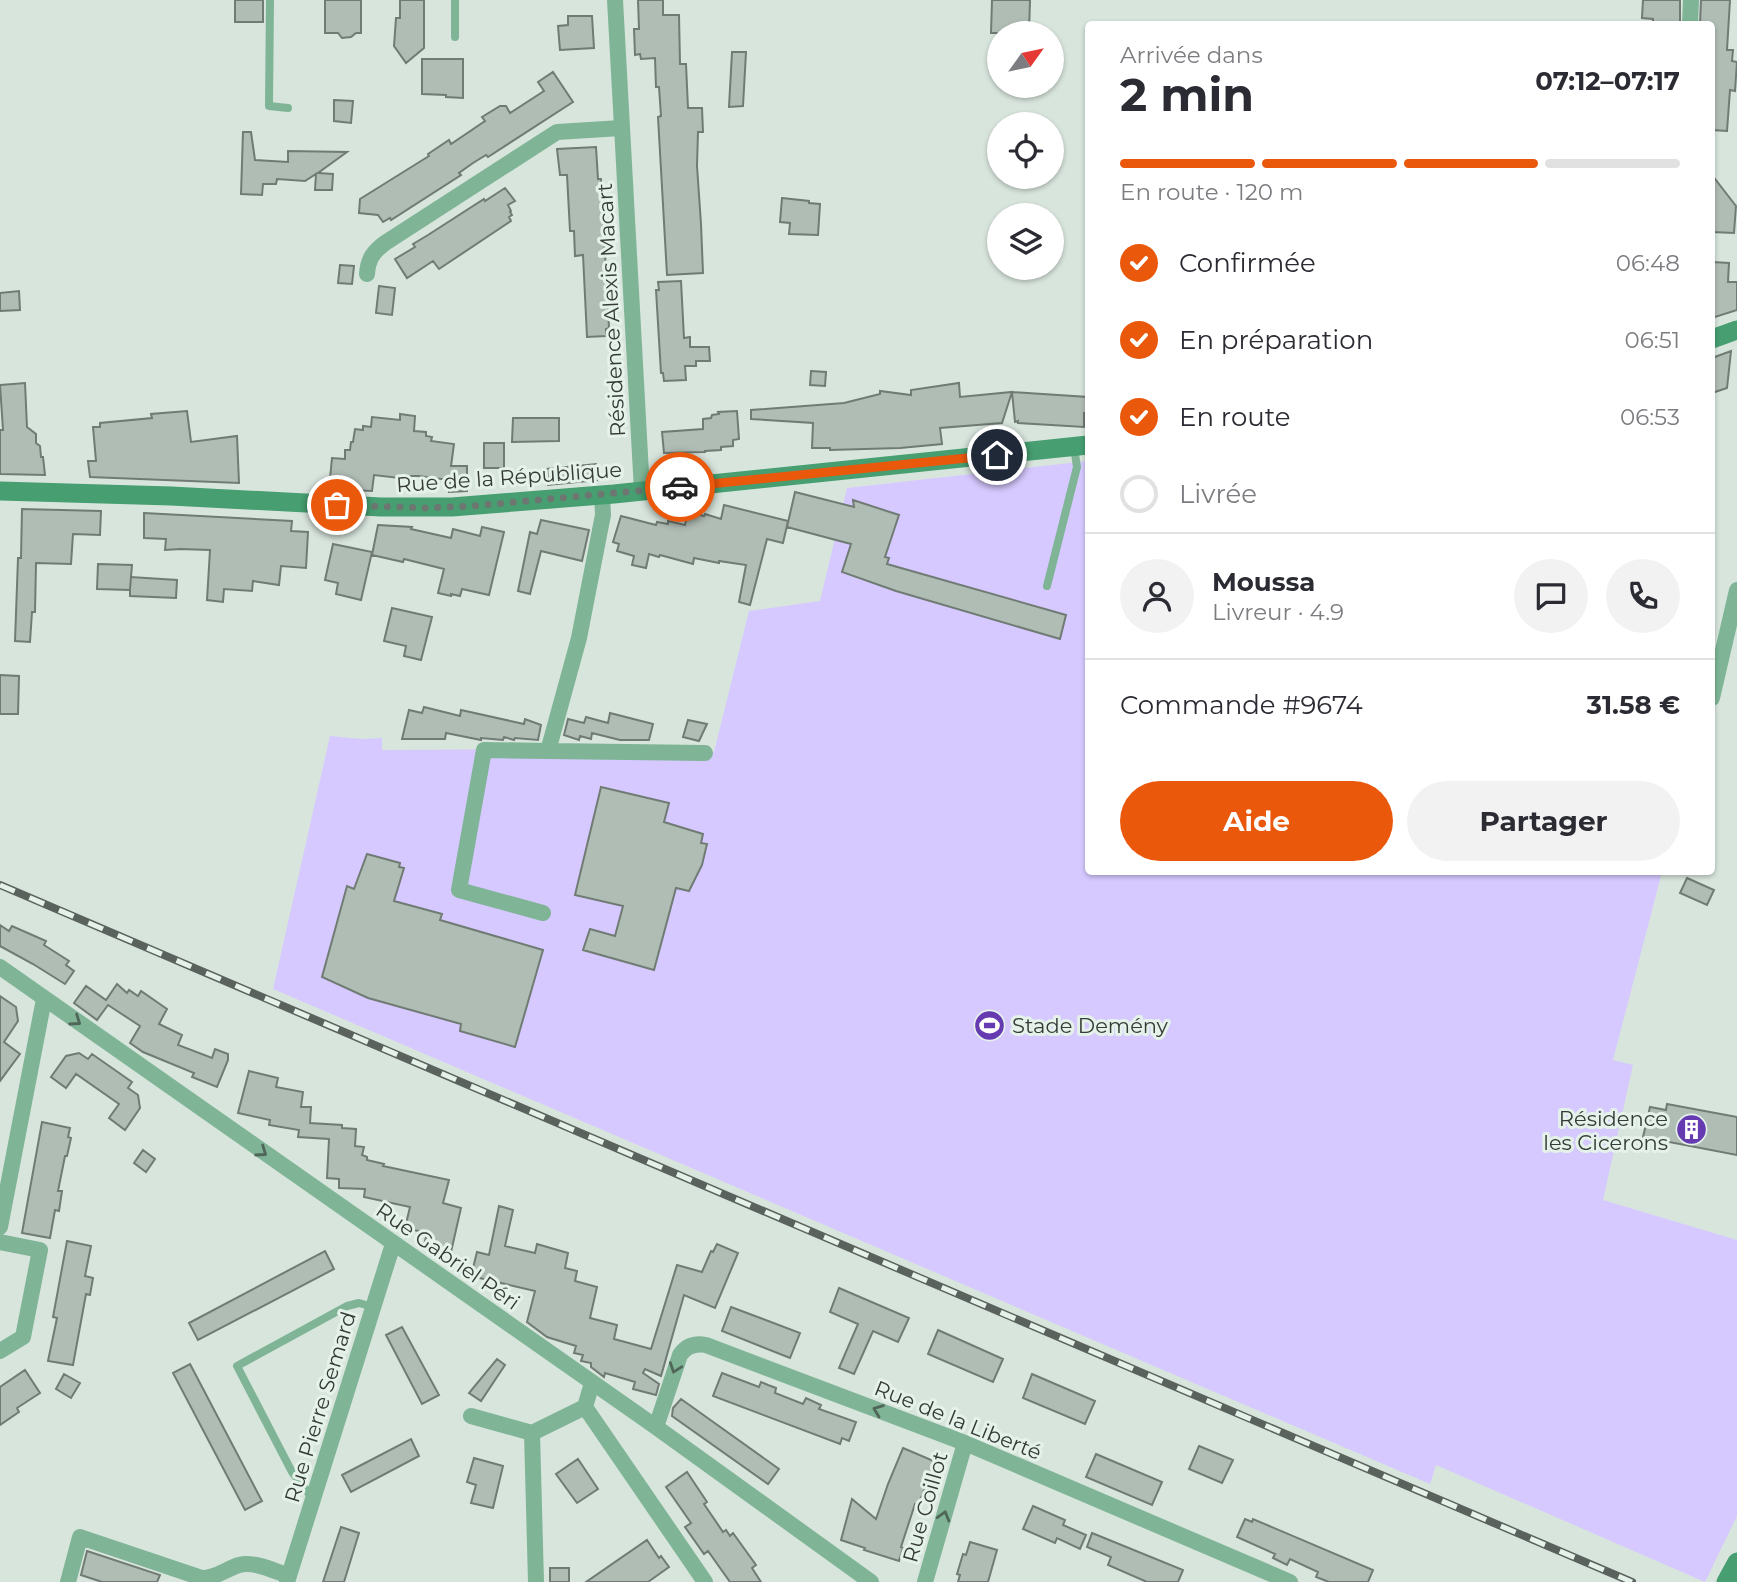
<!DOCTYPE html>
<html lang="fr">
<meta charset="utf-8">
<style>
:root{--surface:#fff;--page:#f2f2f3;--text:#2b2b33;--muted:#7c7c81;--line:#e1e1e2;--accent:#ea580c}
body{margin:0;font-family:Montserrat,sans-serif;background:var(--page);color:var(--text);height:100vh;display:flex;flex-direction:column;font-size:26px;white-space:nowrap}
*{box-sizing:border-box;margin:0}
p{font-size:23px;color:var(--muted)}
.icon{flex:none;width:38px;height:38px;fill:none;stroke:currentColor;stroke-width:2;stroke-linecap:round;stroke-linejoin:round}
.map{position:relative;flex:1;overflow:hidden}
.panel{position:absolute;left:1085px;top:21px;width:630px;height:854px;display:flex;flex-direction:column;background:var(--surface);border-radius:7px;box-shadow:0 2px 5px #0004}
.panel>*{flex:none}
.needle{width:46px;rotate:57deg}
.tools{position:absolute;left:987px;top:21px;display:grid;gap:14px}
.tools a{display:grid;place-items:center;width:77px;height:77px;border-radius:50%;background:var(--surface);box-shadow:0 2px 5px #0004;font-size:35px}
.pin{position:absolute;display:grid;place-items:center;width:60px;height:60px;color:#fff;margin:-30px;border:4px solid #fff;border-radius:50%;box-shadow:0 2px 7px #0007}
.courier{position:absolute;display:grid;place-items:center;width:70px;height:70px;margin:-35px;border:5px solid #ea580c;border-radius:50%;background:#fff;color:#222;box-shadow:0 2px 9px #0007}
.summary em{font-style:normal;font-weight:700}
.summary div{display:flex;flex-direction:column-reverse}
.summary{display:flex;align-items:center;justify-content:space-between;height:119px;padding:0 35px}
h1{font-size:46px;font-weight:700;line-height:52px}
.bar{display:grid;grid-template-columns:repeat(4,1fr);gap:10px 7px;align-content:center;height:84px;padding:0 35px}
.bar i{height:9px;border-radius:5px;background:var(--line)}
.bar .selected{background:var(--accent)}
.bar p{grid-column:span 4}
.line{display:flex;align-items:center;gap:18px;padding:0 35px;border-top:2px solid var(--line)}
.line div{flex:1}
.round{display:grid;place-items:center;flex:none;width:74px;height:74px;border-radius:37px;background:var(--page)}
ol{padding:0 35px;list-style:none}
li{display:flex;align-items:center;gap:21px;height:77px}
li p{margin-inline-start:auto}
li .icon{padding:7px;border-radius:50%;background:var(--accent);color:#fff;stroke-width:4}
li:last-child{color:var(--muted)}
li i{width:38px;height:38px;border:4px solid var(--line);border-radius:50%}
.cta{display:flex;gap:14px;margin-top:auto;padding:14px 35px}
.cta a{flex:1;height:80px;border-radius:42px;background:var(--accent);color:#fff;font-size:28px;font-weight:700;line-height:80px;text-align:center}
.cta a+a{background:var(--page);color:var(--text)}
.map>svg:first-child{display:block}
.green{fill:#d6c9ff}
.building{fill:#b0bdb5;stroke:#707b74;stroke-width:2}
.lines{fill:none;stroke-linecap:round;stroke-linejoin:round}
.service{stroke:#7fb596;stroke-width:8}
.minor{stroke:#7fb596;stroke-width:16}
.secondary{stroke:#469e71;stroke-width:19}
.rail-casing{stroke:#5a625d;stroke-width:8}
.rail{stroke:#e5f2ea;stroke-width:5;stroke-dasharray:16;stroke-linecap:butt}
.oneway{stroke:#4f6658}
.done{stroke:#6e7671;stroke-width:7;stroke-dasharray:0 12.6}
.route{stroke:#ea580c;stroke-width:9}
.labels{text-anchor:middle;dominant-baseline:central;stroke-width:6;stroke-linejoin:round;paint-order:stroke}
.street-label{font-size:21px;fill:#353b37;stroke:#e5f2ea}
.poi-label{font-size:21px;fill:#353b37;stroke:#e5f2ea;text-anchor:start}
</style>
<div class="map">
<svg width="1737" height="1582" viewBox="0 0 1737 1582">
<rect width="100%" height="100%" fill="#d8e5dd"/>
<path class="green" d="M1088,461v411h574l-49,188 20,5 -30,135 134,40v276l-32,66 -269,-117 -6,19 -1157,-495 57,-253 32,3 20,-1v12l165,-1 167,3 35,-141 71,-10 27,-113z"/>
<path class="building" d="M235,0h28v22h-28z
M325,0h36v33h-5l-5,4 -9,1 -4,-5h-13z
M400,0h24v48l-18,15 -12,-17 2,-28h4z
M638,0h25v15h16l1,49h6l2,44h14l1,24h-5l-1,34 4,58 2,49 -36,2 -9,-158 3,-1 -2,-29h-3l-1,-29 -14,1 -1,-5 -5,1 -1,-26h5z
M992,0h38l-1,33h-38z
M1643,0h37v24h-27v-5l-11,-1z
M1701,0h29l-3,50h6l-1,11 5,1 -2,29 -5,-1 -3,41 -15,-1v-106h-12z
M568,16h24l2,32 -34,2 -2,-24 10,-1z
M732,52h14l-3,54 -14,1z
M422,59h41v39l-17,-1v-2l-24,-1z
M553,72l20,30 -85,55 -2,-2 -13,8 -14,10 2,2 -70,45 -1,-2 -7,4 -5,-7 -19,-2 1,-14 69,-43 -1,-2 21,-14 2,4 34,-23 -3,-4 18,-11h6l4,7 34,-22 -6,-9z
M334,100l19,1 -2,22 -17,-2z
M243,132h8l4,28 33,2v-11l59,1 -29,21 15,1 -1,16h-17l1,-16 -11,7 -28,-2 -1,5h-13l-1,11 -21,-1z
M596,147l2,32h3l8,149 -3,1v7l-19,1 -4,-82 -8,1 -1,-25h-4l-3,-56h-7l-3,-26z
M1712,175l24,31 -2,27 -22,-1z
M505,188l10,13 -7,4 3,6 -1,1 2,3 -3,2 2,4 -72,48 -6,-8 -26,17 -12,-19 20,-12 -2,-3 15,-9 56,-36 1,2z
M782,198l27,3v2l11,1 -2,31 -29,-1 1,-11 -10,-1z
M1712,262l17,1 -1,19h9v28l-25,8z
M340,265l14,1 -2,18 -14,-1z
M681,281l3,57 6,-1v10h19l1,14h-14v5h-11l1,14 -22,1 -1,-8h-2l-5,-83h3l-1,-8z
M379,286l16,2 -3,27 -16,-2z
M19,291l1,19 -20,1v-18z
M1731,351l-4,37 -15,5v-35z
M811,371l15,1 -1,14 -15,-1z
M25,383l2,44 9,7v9l4,3 1,11h2l2,18 -45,-1v-44h3l-3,-45z
M959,383l1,14 52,-5 -10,31 -62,5 2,16 -42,4 -70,2v-2h-18l1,-25 -62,-4v-9l93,-7 36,-9v-3l31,4v-5z
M1012,392l76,5v16h-4v14l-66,-4v-2l-3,1z
M187,411l4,31 46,-6 2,47 -149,-6 -2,-16h8l-3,-34h7v-4l52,-5 -1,-4z
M737,411l2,28 -6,1v6l-12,1v3l-16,1v1l-41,1 -2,-21 41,-3v-10l8,-1 1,-3 7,-1 -1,-2z
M400,414l15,2 -1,15 12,1v4l6,1 -1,4 23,3 -3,22h16v25l-18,1 1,-12 -32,-4h-8l-2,3 -34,-4 -2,16 -43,-2 3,-31 13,1v-9h5l1,-8h2l2,-13 8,1v-4l8,1 1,-10 28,3z
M513,418h46v23l-47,1z
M484,443h20v25h-20z
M596,464l1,16 -49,5 -1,-16z
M795,492l59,15 -1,-7 46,15 -14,42 4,1 -2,6 179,51 -6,24 -164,-48 -54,-19 9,-28 -64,-17z
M724,505l64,16 -5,22 -16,-4 -17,66 -11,-3 7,-37 -27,-4v2l-25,-5 -1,6 -33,-9 -1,2 -10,-3 -3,14 -14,-3 2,-9 -17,-5 2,-7 -6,-2 8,-26 35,9 1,-3 11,2v-3l17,4 3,-13 16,4 1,-2 16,5z
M22,509l79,2 -1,24 -27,-1 -2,30 -35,-1 -1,49h-3l-2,30 -15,-1 3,-83h3z
M144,513l148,8 -1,10 17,1 -2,36 -25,-2 -2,19 -26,-4 -1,10 -28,-2 -1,13 -16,-2 3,-50 -30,-1 -15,1 1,-11 -22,-1z
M541,520l48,10 -7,31 -41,-10 -11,43 -12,-3 12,-59 7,2z
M378,525l34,2 -1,2 40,9 2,-9 27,7 2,-9 22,5 -15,63 -27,-6 -2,7 -9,-2v2l-13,-3 6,-24 -40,-10 -1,3 -31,-7z
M333,544l39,8 -11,48 -25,-6 2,-11 -13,-3z
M98,564l34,1 -2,24 1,-12 46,3 -1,18 -46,-2v-6l-33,-1z
M392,608l40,9 -11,43 -17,-4 2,-10 -22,-5z
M0,675l19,1 -1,38h-18z
M424,707l36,9 1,-6 63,14 1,-5 16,6 -3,15 -23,-2 -1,2 -10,-3 -1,3 -22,-2v2l-35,-7 -1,6h-43l7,-29 13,3z
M610,713l43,11 -4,16h-29l-28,-7 -1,6 -11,-3 -1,4 -15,-5 4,-16 16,4 2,-6 22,6z
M688,720l19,4 -8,17 -16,-4z
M601,787l68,16 -5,19 39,12 -2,9 6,1 -5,21 -13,26 -13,-3 -22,82 -71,-20 7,-21 25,7 8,-30 -48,-11z
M367,854l33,9 -1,4 5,1 -10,33 48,13 -2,6 103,30 -28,97 -55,-16 1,-7 -93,-26 -46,-21 25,-91 7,3z
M1687,878l27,12 -7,15 -27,-12z
M0,925l9,6 3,-5 34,15 -2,4 25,16 -3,4 8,6 -9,13 -32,-20 -33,-18z
M117,984l10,9 2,-3 9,6 3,-5 26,18 -8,15 23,11 -4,10 34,13 3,-9 13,5v6l-11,27 -25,-10 2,-4 -51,-21 -13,-9 10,-17 -32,-21 -11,15 -23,-17 12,-17 20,14z
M0,996l16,11 2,14 -14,21 16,12 -20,27z
M79,1053l9,6 4,-5 40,28 -4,6 10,7 2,13 -15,22 -16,-12 10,-14 -43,-30 -10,14 -15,-11 15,-21z
M249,1071l29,7 -2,9 27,5 -2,15h10l-1,16 32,2v3l14,1 -1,17 9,1 -2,8 5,2v3l17,4 -1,2 66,14 -6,23 18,5 -10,44 -27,-7 3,-12 -22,-5 5,-21 -46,-10 1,-8 -26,-1v-9l-12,-1 2,-39 -31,-2 1,-7 -30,-5 1,-5 -32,-7z
M1667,1104l70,13v38l-94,-18 7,-30 16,3z
M42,1122l28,6 -2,9 3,1 -4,18h-2l-7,35h4l-3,20 -4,-1 -5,28 -28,-5z
M143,1150l12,9 -9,13 -12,-9z
M499,1206l14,4 -8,36 30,7 2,-9 31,9 -3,15 12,3 -2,10 22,6 -7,31 27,7 -3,14 37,10 26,-84 25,7 9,-21 2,1 4,-8 21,9 -23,55 -31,-13 -23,81 -16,-7 -2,4 16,11 -3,11 -23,-6 2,-7 -30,-9 -1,4 -13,-10v-4l-10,-2 2,-6 -9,-2 2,-7 -29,-9 -20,-15 8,-31 -64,-15 6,-24 12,3z
M67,1241l24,5 -6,30 8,2 -3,17 -4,-1 -13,71 -25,-4 9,-43 -4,-1z
M325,1251l9,18 -136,71 -9,-17z
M839,1288l70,30 -11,24 -25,-11 -19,43 -15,-6 19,-44 -28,-12z
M731,1307l69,26 -10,25 -68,-27z
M402,1327l37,68 -17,9 -36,-69z
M938,1330l65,29 -10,23 -65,-28z
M497,1359l8,6 -24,36 -12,-8z
M190,1364l72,137 -17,9 -72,-137z
M25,1370l15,23 -23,15 2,4 -19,13v-38z
M722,1373l37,14 2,-5 7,3 8,3 -1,5 28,11 3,-6 15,7 -2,4 37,13 -7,19 -7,-3 -2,6 -127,-48z
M64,1374l16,9 -9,15 -15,-9z
M1032,1374l63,27 -10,23 -62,-26z
M681,1399l98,70 -11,15 -96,-68 1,-8z
M411,1439l8,17 -68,36 -9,-17z
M1199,1446l34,14 -11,23 -33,-14z
M903,1448l33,14 -18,43 -3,-1 -14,43 2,1 -4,13 -35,-11 1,-2 -24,-8 11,-41 24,20 12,-35z
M1096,1454l66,28 -10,23 -66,-28z
M474,1458l29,8 -10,42 -22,-5 5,-18 -9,-3z
M578,1459l20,30 -21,14 -21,-29z
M687,1472l20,30 -3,2 19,28 3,-2 4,6 3,-3 23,32 -4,3 9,14h-31l-22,-31 -4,3 -19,-27 6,-4 -25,-36z
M1033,1506l32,14 -2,5 23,10 -6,14 -23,-11 -2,5 -32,-14z
M1245,1519l7,3 1,-3 120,51 -5,12h-39l-13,-5 2,-5 -28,-13 -3,6 -14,-7 2,-4 -38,-17z
M341,1527l18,6 -15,49h-21z
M1092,1533l91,37 -5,12h-31l-39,-17 3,-8 -24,-10z
M647,1540l12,18 2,-2 8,11 -21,15h-62z
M970,1542l27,8 -9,32h-30l2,-7 -3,-1 6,-20 3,1z
M87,1551l73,24 -3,7h-55l-21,-7z
M550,1568h19v14h-19z"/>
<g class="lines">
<path class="service" d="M270,0l-1,106 19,2
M455,37v-37
M1047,586l30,-119 -3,-20
M313,1499l-21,-27 -55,-106 110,-60 12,-3 14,4"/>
<path class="minor" d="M615,0l27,491
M1690,24l1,-24
M367,274c1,-15 6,-22 18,-31l172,-111 64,-4
M1712,698l25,-108
M548,751l157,2
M543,913l-84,-23 25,-140 64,1 31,-113 22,-113 2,-10 -1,-21
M0,967l656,460 215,155
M0,1227l44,-228
M0,1242l40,8 -17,87 -23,14
M592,1383l-7,24 120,175
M471,1416l61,17
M656,1427l24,-72c6,-9 15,-12 26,-10l259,98 325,139
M68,1582l12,-45 122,41c14,0 24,-9 37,-13 16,-4 35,6 50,11
M287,1582l106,-338
M536,1582l-4,-149 53,-26
M925,1582l40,-139"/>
<path class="secondary" d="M1712,339l25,-9
M0,491l171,5 210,11h71l162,-13 474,-49
M1726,1582l11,-20"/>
<defs>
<path id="rail" d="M0,885l1632,697"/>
</defs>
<use href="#rail" class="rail-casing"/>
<use href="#rail" class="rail"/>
</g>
<defs><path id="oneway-chevron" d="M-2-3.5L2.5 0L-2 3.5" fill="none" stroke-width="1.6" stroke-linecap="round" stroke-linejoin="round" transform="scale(1.75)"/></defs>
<g class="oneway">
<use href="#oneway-chevron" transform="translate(76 1021) rotate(35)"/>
<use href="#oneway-chevron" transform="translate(262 1152) rotate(35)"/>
<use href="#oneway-chevron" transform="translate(675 1368) rotate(109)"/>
<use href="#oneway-chevron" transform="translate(878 1410) rotate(-159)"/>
<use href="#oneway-chevron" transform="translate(944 1516) rotate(-74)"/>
</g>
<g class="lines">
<path class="done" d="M337,505l91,3 44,-2 208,-19"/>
<path class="route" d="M680,487l317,-32"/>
</g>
<defs>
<symbol id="stadium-disc" viewBox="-11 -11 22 22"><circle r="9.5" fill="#663ab1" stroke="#e5f2ea"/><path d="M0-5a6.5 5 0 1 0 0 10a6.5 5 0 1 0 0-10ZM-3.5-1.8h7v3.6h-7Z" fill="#fff"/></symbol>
<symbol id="building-disc" viewBox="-11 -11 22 22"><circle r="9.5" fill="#663ab1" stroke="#e5f2ea"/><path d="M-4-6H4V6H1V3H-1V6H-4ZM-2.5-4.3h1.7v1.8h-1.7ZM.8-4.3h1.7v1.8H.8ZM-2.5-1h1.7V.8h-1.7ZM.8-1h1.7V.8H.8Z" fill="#fff"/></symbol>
</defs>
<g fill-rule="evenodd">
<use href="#stadium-disc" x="972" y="1008" width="35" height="35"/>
<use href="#building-disc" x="1674" y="1112" width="35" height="35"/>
</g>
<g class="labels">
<g class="street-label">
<text transform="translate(611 310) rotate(-93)">Résidence Alexis Macart</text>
<text transform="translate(509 477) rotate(-4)">Rue de la République</text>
<text transform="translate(448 1256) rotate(35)">Rue Gabriel Péri</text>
<text transform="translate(320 1407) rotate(-73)">Rue Pierre Semard</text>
<text transform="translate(958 1420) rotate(22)">Rue de la Liberté</text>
<text transform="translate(925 1507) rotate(-74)">Rue Coillot</text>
</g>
<g class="poi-label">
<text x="1012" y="1025">Stade Demény</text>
<text x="1668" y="1118" text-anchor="end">Résidence<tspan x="1668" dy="24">les Cicerons</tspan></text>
</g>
</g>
</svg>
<div class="tools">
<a><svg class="needle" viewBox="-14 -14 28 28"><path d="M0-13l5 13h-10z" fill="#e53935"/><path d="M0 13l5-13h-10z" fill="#7c7c81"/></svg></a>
<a><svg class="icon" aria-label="locate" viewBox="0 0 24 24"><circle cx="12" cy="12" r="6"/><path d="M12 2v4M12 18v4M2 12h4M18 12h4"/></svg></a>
<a><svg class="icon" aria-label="layers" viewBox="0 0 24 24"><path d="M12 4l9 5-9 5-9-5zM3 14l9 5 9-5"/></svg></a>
</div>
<div class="pin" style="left:337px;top:505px;background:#ea580c"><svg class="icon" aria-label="bag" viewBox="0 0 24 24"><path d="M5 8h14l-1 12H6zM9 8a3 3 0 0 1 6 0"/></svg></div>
<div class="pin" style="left:997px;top:455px;background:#1f2937"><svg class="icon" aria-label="home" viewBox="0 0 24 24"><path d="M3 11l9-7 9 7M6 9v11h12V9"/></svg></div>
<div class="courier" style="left:680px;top:487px"><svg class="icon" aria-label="car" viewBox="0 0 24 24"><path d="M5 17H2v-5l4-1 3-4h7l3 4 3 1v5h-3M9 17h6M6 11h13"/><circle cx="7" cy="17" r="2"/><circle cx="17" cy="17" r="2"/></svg></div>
<section class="panel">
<div class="summary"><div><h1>2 min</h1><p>Arrivée dans</p></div><em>07:12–07:17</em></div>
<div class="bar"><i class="selected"></i><i class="selected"></i><i class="selected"></i><i></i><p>En route · 120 m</p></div>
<ol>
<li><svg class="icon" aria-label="check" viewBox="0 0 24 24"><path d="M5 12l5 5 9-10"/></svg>Confirmée<p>06:48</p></li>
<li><svg class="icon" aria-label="check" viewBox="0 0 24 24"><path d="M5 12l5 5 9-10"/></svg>En préparation<p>06:51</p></li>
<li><svg class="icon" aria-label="check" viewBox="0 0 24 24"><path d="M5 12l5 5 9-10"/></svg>En route<p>06:53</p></li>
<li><i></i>Livrée</li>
</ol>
<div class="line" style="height:126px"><a class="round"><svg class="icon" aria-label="person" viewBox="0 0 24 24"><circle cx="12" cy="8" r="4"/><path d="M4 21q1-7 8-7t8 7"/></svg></a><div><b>Moussa</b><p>Livreur · 4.9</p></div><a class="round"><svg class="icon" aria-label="chat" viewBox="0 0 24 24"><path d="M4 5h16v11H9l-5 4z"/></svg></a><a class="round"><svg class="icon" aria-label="phone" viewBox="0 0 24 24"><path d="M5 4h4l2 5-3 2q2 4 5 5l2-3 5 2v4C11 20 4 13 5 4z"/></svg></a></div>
<div class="line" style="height:91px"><div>Commande #9674</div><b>31.58 €</b></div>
<div class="cta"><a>Aide</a><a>Partager</a></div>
</section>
</div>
